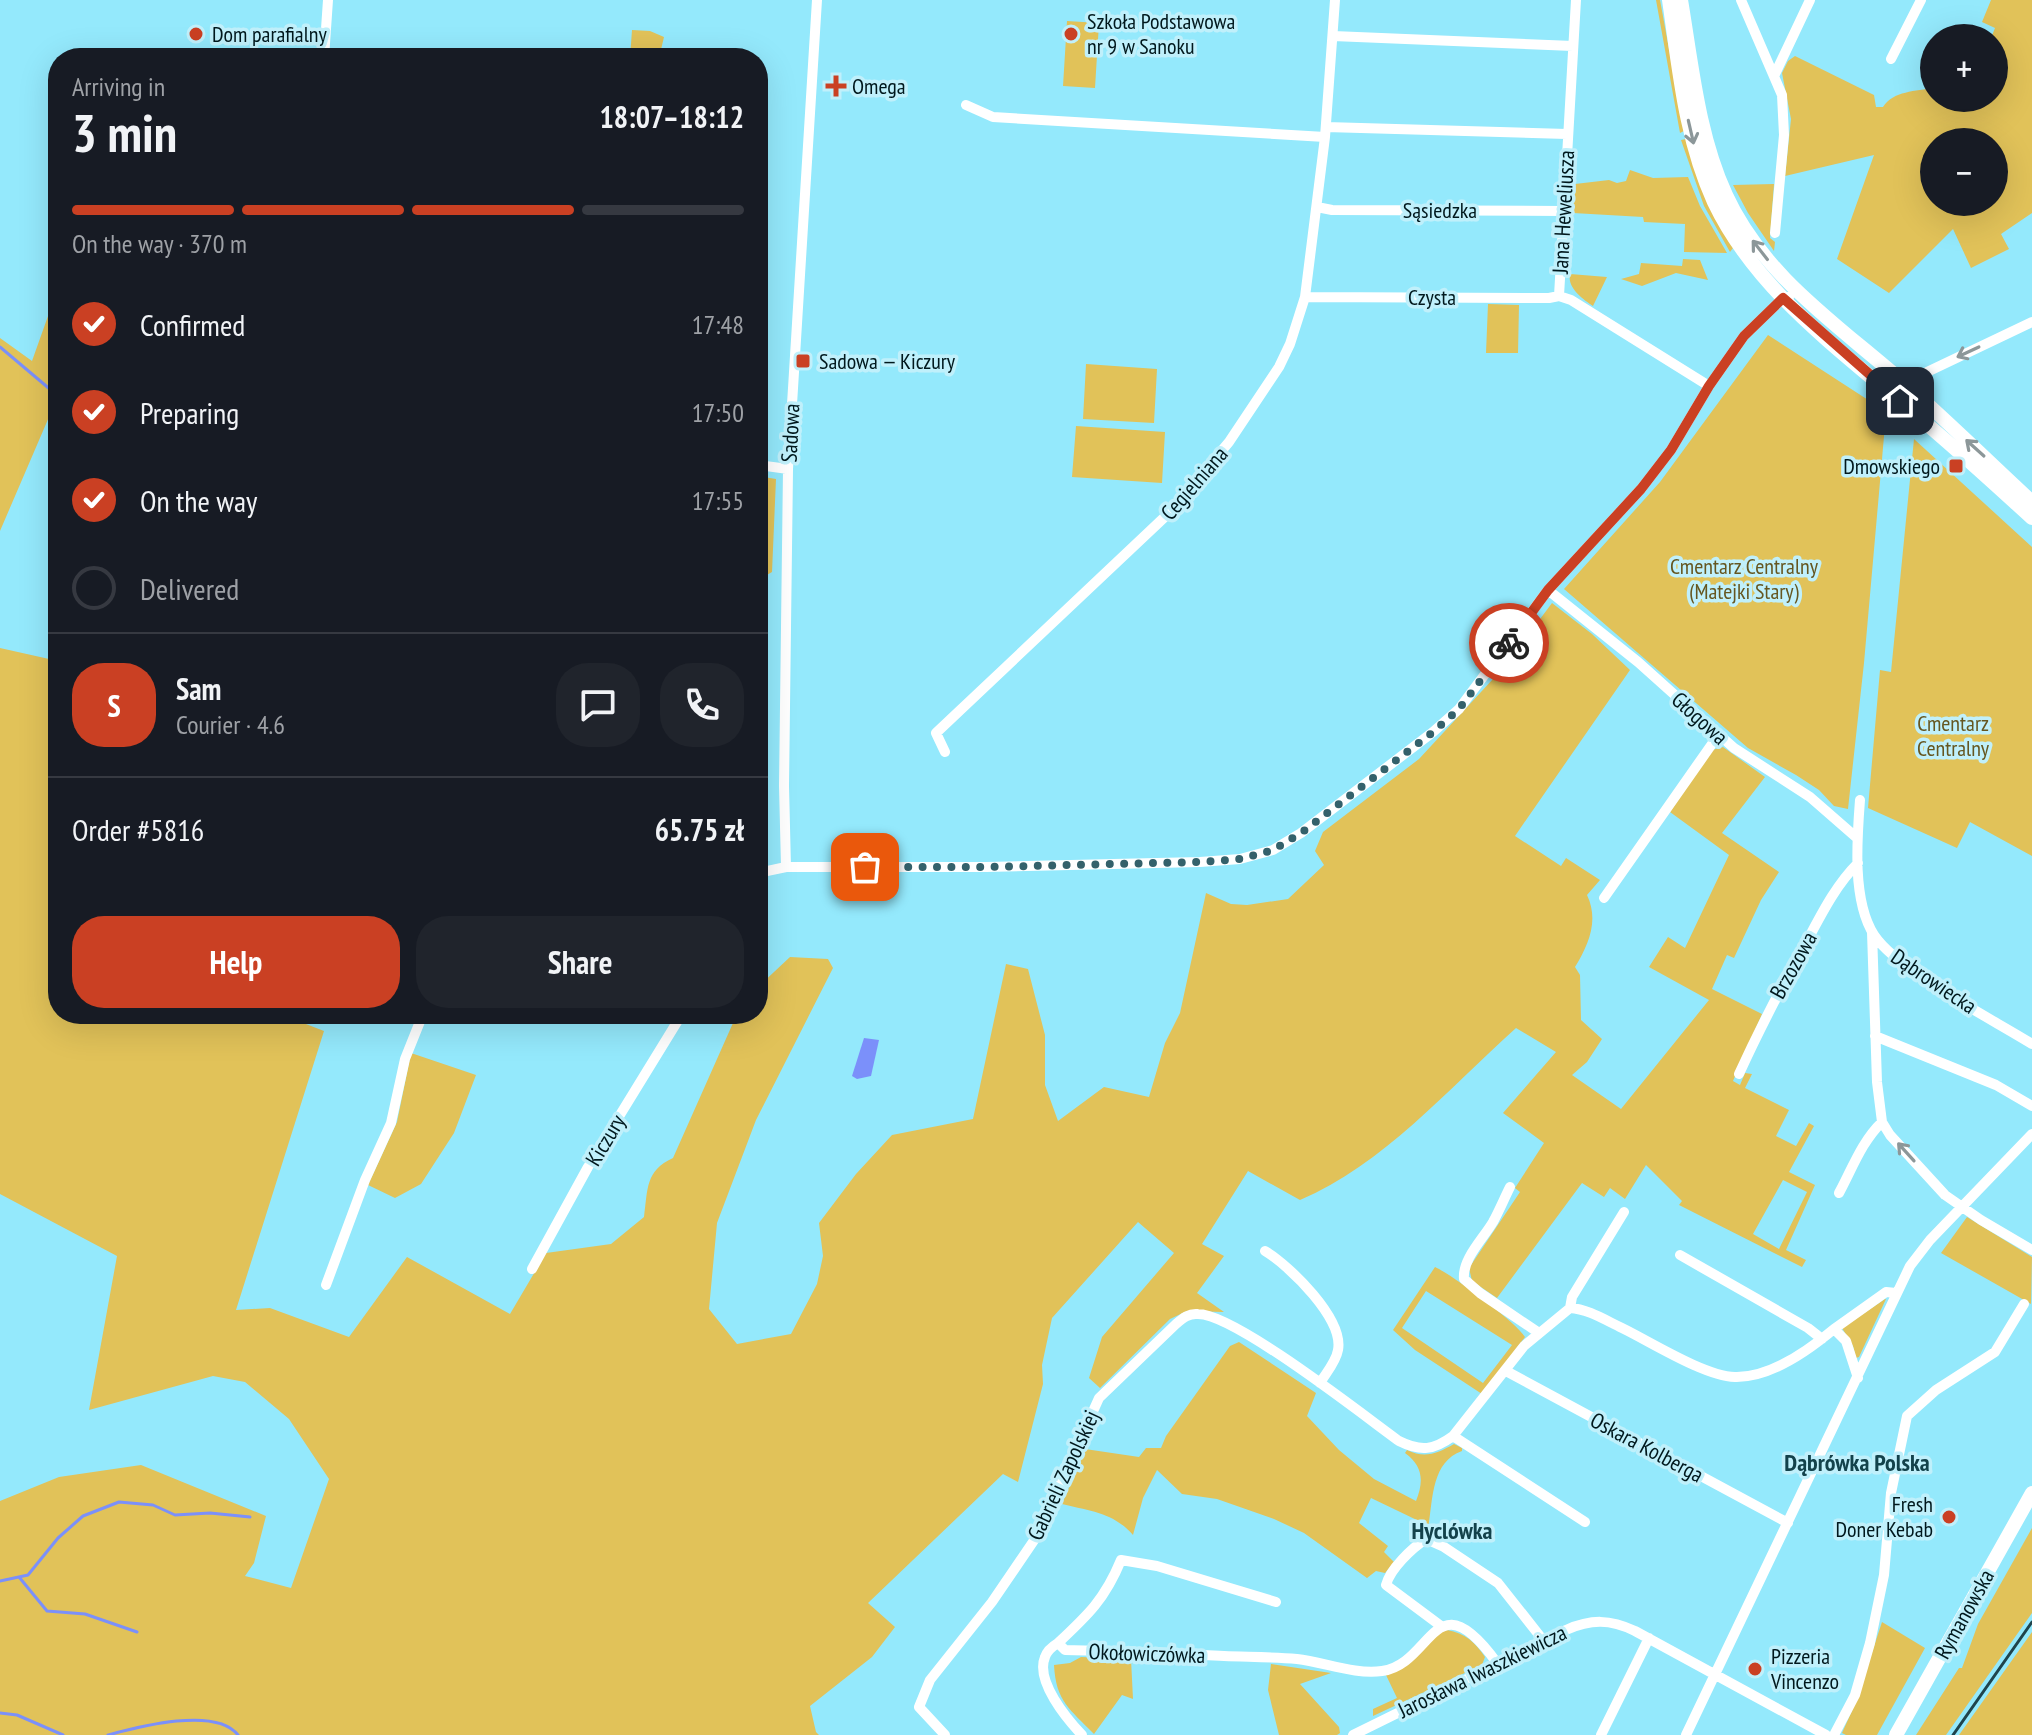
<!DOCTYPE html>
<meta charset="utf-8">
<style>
:root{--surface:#171b24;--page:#20242c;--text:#f1f3f6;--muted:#9ea1a6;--line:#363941;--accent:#ca4023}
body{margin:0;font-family:"PT Sans Narrow",sans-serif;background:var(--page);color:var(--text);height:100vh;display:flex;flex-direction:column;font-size:30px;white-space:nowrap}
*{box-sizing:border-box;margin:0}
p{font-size:26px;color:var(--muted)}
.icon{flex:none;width:44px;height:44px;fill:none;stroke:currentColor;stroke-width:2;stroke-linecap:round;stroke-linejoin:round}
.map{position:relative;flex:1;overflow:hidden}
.details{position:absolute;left:48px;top:48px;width:720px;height:976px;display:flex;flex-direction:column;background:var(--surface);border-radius:32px;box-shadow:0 8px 32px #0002}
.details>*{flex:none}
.controls{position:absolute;left:1920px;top:24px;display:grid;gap:16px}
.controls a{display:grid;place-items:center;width:88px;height:88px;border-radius:50%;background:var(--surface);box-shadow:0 8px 32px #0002;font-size:40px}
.pin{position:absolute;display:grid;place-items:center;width:68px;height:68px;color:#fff;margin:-34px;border-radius:16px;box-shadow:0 4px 12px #0006}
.courier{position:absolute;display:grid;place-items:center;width:80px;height:80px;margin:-40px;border:6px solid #ca4023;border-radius:50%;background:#fff;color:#222;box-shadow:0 2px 10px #0007}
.head em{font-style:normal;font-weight:700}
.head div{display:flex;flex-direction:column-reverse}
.head{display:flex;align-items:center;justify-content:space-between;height:136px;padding:0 24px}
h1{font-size:52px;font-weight:700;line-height:60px}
.bar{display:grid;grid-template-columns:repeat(4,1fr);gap:12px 8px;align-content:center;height:96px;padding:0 24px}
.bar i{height:10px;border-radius:6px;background:var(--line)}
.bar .on{background:var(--accent)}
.bar p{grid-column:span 4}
.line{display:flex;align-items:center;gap:20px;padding:0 24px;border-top:2px solid var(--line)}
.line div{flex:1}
.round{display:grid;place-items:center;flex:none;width:84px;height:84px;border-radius:32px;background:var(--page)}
ol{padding:0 24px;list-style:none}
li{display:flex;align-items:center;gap:24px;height:88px}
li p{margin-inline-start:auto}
li .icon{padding:8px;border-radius:50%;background:var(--accent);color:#fff;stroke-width:4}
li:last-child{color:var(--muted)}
li i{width:44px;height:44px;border:4px solid var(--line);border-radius:50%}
.action{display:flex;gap:16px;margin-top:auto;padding:16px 24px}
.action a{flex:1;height:92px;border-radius:32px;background:var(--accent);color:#fff;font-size:32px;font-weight:700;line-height:92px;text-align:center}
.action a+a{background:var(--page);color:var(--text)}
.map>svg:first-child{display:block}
.green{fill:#e1c259;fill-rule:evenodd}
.water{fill:#7b90fa}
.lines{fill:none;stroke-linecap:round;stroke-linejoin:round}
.stream{stroke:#7b90fa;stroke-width:3}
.minor{stroke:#fff;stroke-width:10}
.secondary{stroke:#fff;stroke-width:14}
.rail{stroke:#1f444c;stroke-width:3}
.oneway{stroke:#8c9799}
.done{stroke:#34616b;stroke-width:8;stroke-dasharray:0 14.4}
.route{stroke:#ca4023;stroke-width:10}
.poi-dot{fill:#ca4023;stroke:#c0f0fb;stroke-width:3}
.labels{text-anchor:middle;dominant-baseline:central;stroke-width:7;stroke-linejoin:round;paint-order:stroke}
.poi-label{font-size:22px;fill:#00181d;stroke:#c0f0fb;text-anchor:start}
.street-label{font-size:22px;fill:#00181d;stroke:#c0f0fb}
.park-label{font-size:22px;fill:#655620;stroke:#c0f0fb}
.neighbourhood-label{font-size:24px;font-weight:bold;fill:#13424b;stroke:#c0f0fb}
</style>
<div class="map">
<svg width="2032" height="1735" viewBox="0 0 2032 1735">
<rect width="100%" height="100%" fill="#94e9fc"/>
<path class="green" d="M1656,0h4l24,131 -4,2z
M1991,0h41v213l-31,21 8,15 -38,19 -18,-39 -64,64 -52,-34 37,-104 -89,21 6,-57 -9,-46 6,-12 7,-5 79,39 2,12h7c10,-16 33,-16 51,-19v10h60v-60h-3l4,-10 -13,-6zM1934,142h60v60h-60z
M1067,21l32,2 -4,65 -32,-2z
M632,30l18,1 14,6 -5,21h-29z
M1686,139l47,109 -3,4 -26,-46 -23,-66z
M1630,170l23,8 35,-1 12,29 27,47 -43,-1 1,-28 -41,-2 -1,-5 -70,-4 2,-29 34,-4 8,3 9,-2z
M1774,184l-4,54 5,4 -1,9 -26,-38 -15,-28z
M1683,259l17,1 8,20 -32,-7 -34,13 -21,-7 18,-5 2,-11 41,3z
M1570,274l37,3 -14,29c-10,-7 -26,-18 -23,-32z
M58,288v138l-9,-9 -49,114v-193l32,23z
M1488,304l31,1 -1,48h-32z
M1768,335l114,74 3,16 -21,238 -16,146 -14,-3 -15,-16 -23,-15 -48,-27 -184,-159 96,-107z
M1086,364l71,5 -3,54 -71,-4z
M1076,426l89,6 -3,51 -90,-6z
M1914,439l118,108v309l-62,-34 -13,26 -89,-40 12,-138 11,2z
M758,476l18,3 -4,93 -14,8z
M1552,603l40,31 38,36 -115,166 46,30 5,-8 34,22 -13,15c12,25 2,49 -12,72l5,8 1,45 21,19 -15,23 -15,13 49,34 88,-109 -60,-33 19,-30 17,11 44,-93 -59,-43 42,-62 11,-3 42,30 -43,56 57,39 -18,28 -27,58 -7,-3 -15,34 50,25 -29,67 7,4 5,-12 7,1 -7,14 44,22 -13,26 20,10 13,-23 5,3 -25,46 26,13 -29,65 20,10 -4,7 -123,-62 3,-4 -36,-36 -21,34 -15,-11 -6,9 -22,-14 -85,115 -25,-17 -3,-13 51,-76 -5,-4 29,-45 -41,-30 53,-61 -40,-24c-67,60 -133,137 -216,172l-52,-29 -46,73 22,12 -27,37 27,19 -37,-1 -17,8 -70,69 -11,-10 13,-41 72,-84 -36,-31 -86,96 -10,47 1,19 -25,98 -15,-8 -135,129 27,24 -23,30 -62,49 6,26 3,3h-819v-234l59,-24 82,-12 125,51 -12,47 -9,13 46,12 38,-109 -40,-60 -44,-37 -32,-6 -124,34 28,-154 -117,-62v-546l58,13v353h222l44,17 -88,279 34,-2 79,29 58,-80 103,57 36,-61 65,-9 33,-27c4,-28 1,-46 29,-59l64,-144h21v-27l32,-30 38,2 5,9 -77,152 -39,103 -8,86 28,35 54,-10 26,-50 6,-28 -4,-33 37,-49 36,-39 81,-16 33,-155 22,5 17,66v50l13,36 46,-34 45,10 16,-54 15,-30 26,-120 25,11 16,1 41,-6 36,-34 -9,-14 8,-19 96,-73 86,-93zM1783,1180l24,12 -28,57 -26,-15z
M411,1053l65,22 -22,58 -33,51 -26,14 -27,-13 29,-63z
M1967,1217l65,40 -1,47 -90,-51z
M1435,1267c19,9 80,54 90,70l-43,57 -67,-44 -22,-20zM1426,1291l86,54 -29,38 -81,-55z
M1885,1299h1l-27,58 -3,1 -3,-12 -11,-18z
M1239,1342l77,51 -9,23 32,34 35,29 42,22c8,-20 7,-35 -11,-48l2,-3c18,9 31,3 47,-6l8,4v3c-31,11 -29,49 -34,78l-6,2 -1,-9 -50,-24 -12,25 29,23 -4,6 10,10 -9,11 -9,-2 -9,7 -63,-45 -30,-14 -57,-20 -35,-5 -25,-24 -14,28 -10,37c-20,-23 -44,-24 -71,-31l23,-55 54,8 7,-9h15l5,-12 64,-90z
M2032,1528v85l-86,122h-30l43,-67h3l16,-44z
M1882,1622l43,26 -48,87h-31l-4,-2 13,-29z
M1447,1630c18,3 28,12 38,27l-3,8 -109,51v-7l24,-11 -11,-23 55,-44z
M2032,1632v103h-73z
M1081,1657l50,2 2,40 -11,-4 -28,39c-24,-25 -38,-32 -40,-69l16,-2z
M1271,1664l60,9 -31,11 39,43 1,6 -3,2h-58l-11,-45z"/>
<path class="water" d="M864,1038l15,2 -8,36 -14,3 -5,-3z"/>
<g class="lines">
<path class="stream" d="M0,347l58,49
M758,711l8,4
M19,1577l28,34 38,3 52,18
M0,1581l28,-6 30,-37 25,-22 36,-14 34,3 22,10 35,-2 40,4
M0,1713l17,2 46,20
M108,1735c30,-8 108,-29 130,0"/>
<path class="minor" d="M1741,0l41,95 2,40 -9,98
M1333,36l240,10
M324,58l4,-58
M1891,59l30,-59
M1775,74l35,-74
M966,105l27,12 332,20
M1326,127l241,7
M1317,207l15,3 231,1
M1559,296l17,-296
M1559,296l12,4 138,86
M1305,297l244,1 10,-2
M1904,383l128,-61
M758,465l30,4
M1548,590l90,72 96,86 76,49 47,41
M945,752l-9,-19 234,-221 59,-70 50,-75 11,-23 15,-47 20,-160 10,-137
M1860,800c-3,39 -8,101 14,135 24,36 118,84 158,109
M786,867l-2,-81 4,-317 29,-469
M758,873l28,-6h200l214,-5 40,-3 33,-9 28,-17 132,-101 26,-23 89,-119 93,-101 30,-39 38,-64 35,-50 39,-38 6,-1
M1604,898l115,-164
M1872,932l5,150 5,40 8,13 55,60 36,25 51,30
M1875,1036l121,49 36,21
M1739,1074c21,-46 44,-90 68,-133 15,-28 29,-56 51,-78
M1510,1187c-6,12 -11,24 -17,35 -10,17 -31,37 -29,57l16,14 59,40
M1839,1193c13,-24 23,-52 43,-71
M1265,1251c25,15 79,68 73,99 -2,12 -12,23 -18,33
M1680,1255l128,73 14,11
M532,1269l56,-102 94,-153
M326,1285l39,-105 26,-57 14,-64 18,-45
M1570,1308c18,1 35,12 52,20 29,14 82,48 113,49 36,1 74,-27 99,-48l12,12 12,37
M1834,1329l52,-37 10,1
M1506,1371l282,152
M1453,1436l132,86
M1276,1602l-119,-36 -36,-6c-16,39 -33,55 -63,83l7,7c53,1 106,4 159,6 24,1 49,1 73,3 27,3 58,16 85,12 51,-7 52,-95 115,-8
M1441,1626l-55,-41c4,-16 26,-37 40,-46l18,8 54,36 45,57
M1058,1643c-5,3 -11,8 -13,14 -10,24 22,62 37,78
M945,1735l-26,-28 11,-27 62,-78 45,-66 62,-138 77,-74c7,-6 13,-11 22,-10 37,0 165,101 201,127 22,11 35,9 54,-5l71,-90 46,-38 2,-11 52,-85
M1353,1735l213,-105c25,-11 44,-11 69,1l191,104
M1601,1735l48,-97
M1686,1735l224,-469 20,-26 102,-106
M1834,1735l21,-40 15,-52 14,-68 7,-82 16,-77 29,-26 59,-38 29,-48"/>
<path class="secondary" d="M1669,0c10,68 16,139 45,202 40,84 116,140 185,199 46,37 89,77 133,117
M1681,0c11,65 17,134 45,195 37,81 112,130 177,187 44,39 86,80 129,120
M1896,1735l136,-242"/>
<path class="rail" d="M1953,1735l79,-113"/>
</g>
<defs><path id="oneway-shaft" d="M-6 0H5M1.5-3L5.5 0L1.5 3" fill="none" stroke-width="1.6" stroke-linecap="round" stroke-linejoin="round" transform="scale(2)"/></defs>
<g class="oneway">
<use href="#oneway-shaft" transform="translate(1691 132) rotate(77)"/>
<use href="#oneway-shaft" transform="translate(1760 250) rotate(-128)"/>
<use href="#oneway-shaft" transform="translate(1968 352) rotate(155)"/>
<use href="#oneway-shaft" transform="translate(1975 448) rotate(-138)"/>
<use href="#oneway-shaft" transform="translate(1906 1152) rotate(-132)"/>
</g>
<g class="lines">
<path class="done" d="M865,867h121l214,-5 40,-3 33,-9 28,-17 132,-101 26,-23 50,-66"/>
<path class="route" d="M1509,643l39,-53 93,-101 30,-39 38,-64 35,-50 39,-38 117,103"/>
</g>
<g class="poi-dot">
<circle cx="196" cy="34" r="8"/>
<circle cx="1071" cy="34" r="8"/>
<path d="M832 74h8v8h8v8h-8v8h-8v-8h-8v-8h8z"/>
<rect x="795" y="353" width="16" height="16" rx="4"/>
<rect x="1948" y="458" width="16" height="16" rx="4"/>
<circle cx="1949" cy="1517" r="8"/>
<circle cx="1755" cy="1669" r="8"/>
</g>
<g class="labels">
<g class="poi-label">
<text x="1087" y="21">Szkoła Podstawowa<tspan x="1087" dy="25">nr 9 w Sanoku</tspan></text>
<text x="212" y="34">Dom parafialny</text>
<text x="852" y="86">Omega</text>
<text x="819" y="361">Sadowa — Kiczury</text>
<text x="1940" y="466" text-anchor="end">Dmowskiego</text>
<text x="1933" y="1504" text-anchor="end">Fresh<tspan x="1933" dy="25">Doner Kebab</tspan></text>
<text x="1771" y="1656">Pizzeria<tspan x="1771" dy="25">Vincenzo</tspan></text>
</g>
<g class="street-label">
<text x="1440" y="210">Sąsiedzka</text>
<text transform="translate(1563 212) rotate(-87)">Jana Heweliusza</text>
<text x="1432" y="297">Czysta</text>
<text transform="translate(790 433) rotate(-87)">Sadowa</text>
<text transform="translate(1194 483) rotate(-49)">Cegielniana</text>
<text transform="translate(1700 718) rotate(42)">Głogowa</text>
<text transform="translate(1793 965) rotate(-61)">Brzozowa</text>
<text transform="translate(1934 981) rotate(34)">Dąbrowiecka</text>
<text transform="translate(605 1140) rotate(-59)">Kiczury</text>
<text transform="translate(1647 1447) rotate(28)">Oskara Kolberga</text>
<text transform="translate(1063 1475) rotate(-65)">Gabrieli Zapolskiej</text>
<text transform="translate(1964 1614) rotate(-61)">Rymanowska</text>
<text transform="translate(1147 1653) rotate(2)">Okołowiczówka</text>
<text transform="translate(1482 1671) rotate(-26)">Jarosława Iwaszkiewicza</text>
</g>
<g class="park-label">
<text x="1744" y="566">Cmentarz Centralny<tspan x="1744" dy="25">(Matejki Stary)</tspan></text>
<text x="1953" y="723">Cmentarz<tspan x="1953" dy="25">Centralny</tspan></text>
</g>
<g class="neighbourhood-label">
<text x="1857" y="1462">Dąbrówka Polska</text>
<text x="1452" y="1530">Hyclówka</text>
</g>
</g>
</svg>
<div class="controls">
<a>+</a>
<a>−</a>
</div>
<div class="pin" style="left:865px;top:867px;background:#ea580c"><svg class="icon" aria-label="bag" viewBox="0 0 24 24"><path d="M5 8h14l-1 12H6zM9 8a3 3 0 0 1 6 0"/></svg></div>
<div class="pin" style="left:1900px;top:401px;background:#1f2937"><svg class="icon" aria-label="home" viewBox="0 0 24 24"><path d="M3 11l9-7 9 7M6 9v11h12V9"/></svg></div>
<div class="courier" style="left:1509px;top:643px"><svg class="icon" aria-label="bike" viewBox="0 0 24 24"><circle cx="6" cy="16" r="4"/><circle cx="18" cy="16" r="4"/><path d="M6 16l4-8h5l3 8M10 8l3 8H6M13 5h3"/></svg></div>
<section class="details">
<div class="head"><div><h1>3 min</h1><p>Arriving in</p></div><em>18:07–18:12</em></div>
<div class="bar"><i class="on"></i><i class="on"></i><i class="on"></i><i></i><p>On the way · 370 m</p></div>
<ol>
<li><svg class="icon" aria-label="check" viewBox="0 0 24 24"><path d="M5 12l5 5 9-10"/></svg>Confirmed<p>17:48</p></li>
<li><svg class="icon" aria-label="check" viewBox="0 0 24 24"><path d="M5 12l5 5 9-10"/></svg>Preparing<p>17:50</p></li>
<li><svg class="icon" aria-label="check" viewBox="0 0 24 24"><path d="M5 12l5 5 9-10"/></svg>On the way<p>17:55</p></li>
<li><i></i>Delivered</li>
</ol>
<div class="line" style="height:144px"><b class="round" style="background:var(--accent);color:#fff">S</b><div><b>Sam</b><p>Courier · 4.6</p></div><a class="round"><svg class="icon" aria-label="chat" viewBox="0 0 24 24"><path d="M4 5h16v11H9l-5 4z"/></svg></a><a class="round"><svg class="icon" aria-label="phone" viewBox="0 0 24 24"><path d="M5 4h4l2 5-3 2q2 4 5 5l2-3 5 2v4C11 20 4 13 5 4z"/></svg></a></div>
<div class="line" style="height:104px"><div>Order #5816</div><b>65.75 zł</b></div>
<div class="action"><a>Help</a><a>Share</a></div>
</section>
</div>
